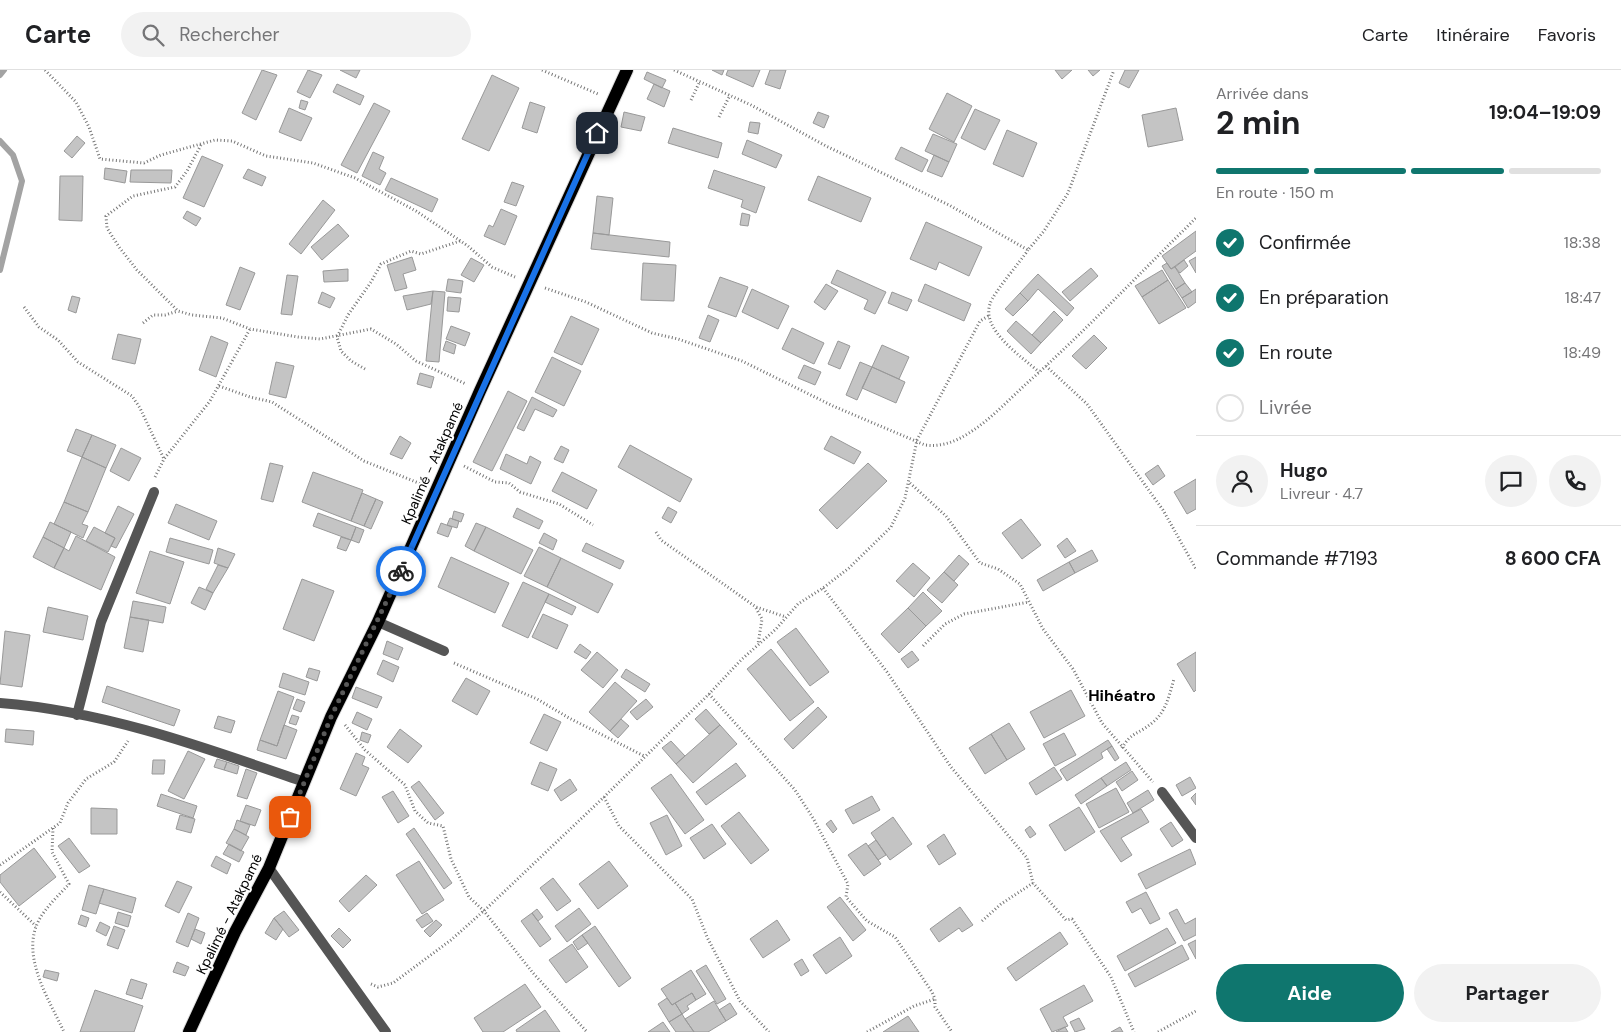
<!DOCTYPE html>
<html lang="fr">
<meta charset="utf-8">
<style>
:root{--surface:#fff;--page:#f2f2f2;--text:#202124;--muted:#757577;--line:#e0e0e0;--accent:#0f766e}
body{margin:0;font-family:"DM Sans",sans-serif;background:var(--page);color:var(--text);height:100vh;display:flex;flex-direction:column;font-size:19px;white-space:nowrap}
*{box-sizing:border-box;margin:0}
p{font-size:16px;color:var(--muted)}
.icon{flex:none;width:28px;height:28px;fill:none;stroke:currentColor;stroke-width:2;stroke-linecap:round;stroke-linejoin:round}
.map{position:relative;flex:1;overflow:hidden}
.side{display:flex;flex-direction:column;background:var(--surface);width:425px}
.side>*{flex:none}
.pin{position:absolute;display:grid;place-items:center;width:42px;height:42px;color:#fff;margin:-21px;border-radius:10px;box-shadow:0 2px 8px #0006}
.courier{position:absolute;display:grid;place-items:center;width:50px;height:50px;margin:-25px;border:4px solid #1a73e8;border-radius:50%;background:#fff;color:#222;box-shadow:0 1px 6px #0007}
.overview em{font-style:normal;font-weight:700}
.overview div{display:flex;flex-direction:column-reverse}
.overview{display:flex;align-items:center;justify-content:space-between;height:85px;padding:0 20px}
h1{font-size:32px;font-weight:700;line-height:38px}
.bar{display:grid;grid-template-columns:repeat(4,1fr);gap:8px 5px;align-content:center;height:60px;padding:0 20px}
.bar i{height:6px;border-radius:4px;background:var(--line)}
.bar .on{background:var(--accent)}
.bar p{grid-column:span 4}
.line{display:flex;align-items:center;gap:12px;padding:0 20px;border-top:1px solid var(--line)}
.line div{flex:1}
.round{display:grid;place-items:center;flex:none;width:52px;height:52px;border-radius:26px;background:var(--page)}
ol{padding:0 20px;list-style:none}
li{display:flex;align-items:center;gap:15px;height:55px}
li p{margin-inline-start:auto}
li .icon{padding:5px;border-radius:50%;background:var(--accent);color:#fff;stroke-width:4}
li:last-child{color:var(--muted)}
li i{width:28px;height:28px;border:2px solid var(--line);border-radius:50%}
.primary-button{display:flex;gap:10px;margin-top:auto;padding:10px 20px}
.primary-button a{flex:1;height:58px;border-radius:30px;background:var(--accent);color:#fff;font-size:20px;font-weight:700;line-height:58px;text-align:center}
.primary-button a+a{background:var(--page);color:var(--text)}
header{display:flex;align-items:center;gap:30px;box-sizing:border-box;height:70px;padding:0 25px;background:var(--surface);border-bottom:1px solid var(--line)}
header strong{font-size:24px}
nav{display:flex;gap:28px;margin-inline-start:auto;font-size:18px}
.search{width:350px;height:45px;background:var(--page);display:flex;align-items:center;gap:12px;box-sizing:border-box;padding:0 18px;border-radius:28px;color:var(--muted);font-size:19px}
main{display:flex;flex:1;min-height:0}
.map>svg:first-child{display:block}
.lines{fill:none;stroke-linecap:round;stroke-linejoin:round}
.stream{stroke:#a3a3a3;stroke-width:6}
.building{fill:#c4c4c4;stroke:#999}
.primary-casing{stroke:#dbdbdb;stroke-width:14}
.path{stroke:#777;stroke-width:3;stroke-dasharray:1 2.5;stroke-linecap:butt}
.street{stroke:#555;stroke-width:10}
.primary{stroke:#000;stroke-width:12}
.done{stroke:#595959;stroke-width:5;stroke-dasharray:0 9}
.route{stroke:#1a73e8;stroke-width:6}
.labels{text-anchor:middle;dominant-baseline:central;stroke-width:4;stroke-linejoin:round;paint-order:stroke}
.street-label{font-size:14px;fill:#000;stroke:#fff}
.quarter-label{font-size:16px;font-weight:bold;fill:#000;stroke:#fff}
</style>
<header>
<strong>Carte</strong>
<div class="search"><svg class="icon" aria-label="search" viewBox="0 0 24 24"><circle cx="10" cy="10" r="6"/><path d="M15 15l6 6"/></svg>Rechercher</div>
<nav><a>Carte</a><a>Itinéraire</a><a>Favoris</a></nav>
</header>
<main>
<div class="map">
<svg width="1196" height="962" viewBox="0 0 1196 962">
<rect width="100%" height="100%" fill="#fff"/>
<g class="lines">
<path class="stream" d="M0,5l4,-5
M0,71l13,14 9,26 -22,89"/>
</g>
<path class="building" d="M262,0l15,5 -21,45 -14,-7z
M308,0l14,5 -12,23 -13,-6z
M340,0h20l-4,8z
M712,0h12l-2,5z
M728,0h32l-7,17 -27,-12z
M770,0h16l-6,19 -15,-5z
M1055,0h17l-10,9z
M1088,0h12l-7,6z
M1125,0h14l-10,18 -10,-5z
M647,2l19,8 -4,8 -18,-9z
M492,5l27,13 -30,63 -27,-12z
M337,14l27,12 -4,9 -27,-13z
M654,14l16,7 -6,16 -17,-8z
M947,23l25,13 -18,36 -25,-13z
M301,30l7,2 -3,8 -6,-2z
M530,32l15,5 -8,26 -15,-5z
M374,33l16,8 -33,62 -16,-8z
M289,38l23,10 -11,23 -22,-9z
M1176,38l7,32 -35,7 -6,-32z
M975,39l25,11 -15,30 -24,-12z
M624,42l21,5 -4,14 -20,-4z
M818,42l11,4 -5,12 -11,-5z
M750,52l10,1 -2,11 -10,-2z
M673,58l49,15 -4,15 -50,-15z
M1007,60l30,13 -14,34 -30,-13z
M933,64l24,10 -8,18 -24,-11z
M77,66l8,7 -13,15 -8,-7z
M747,70l35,15 -6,13 -34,-14z
M901,77l27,13 -6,12 -27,-13z
M373,82l11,5 -5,12 7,4 -6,12 -18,-9z
M934,85l15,7 -7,15 -15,-6z
M202,86l21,9 -19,42 -21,-9z
M105,98l22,3 -2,12 -21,-4z
M248,99l18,8 -4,9 -19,-8z
M131,100h41l-1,13 -41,-1z
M714,100l51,17 -9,26 -15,-6 2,-7 -35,-12z
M60,106h23l-1,45 -23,-1z
M818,106l53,22 -10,24 -53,-22z
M391,108l47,21 -6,13 -47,-22z
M512,112l12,4 -8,20 -12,-4z
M597,126l16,2 -4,37 -16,-2z
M323,130l12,10 -34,44 -12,-10z
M501,139l16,7 -12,29 -21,-9 5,-11 4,2z
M187,141l14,7 -5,8 -13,-8z
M742,143l8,2 -2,11 -8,-1z
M926,152l56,25 -13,29 -30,-14 -3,8 -26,-11z
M338,154l11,12 -27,24 -11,-13z
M1196,161v20l-25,18 -9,-13z
M593,163l77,9 -1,15 -78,-8z
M412,187l4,13 -13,4 4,14 -12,3 -8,-26z
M1196,187v16l-7,-12z
M471,188l13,7 -10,17 -13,-7z
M1184,190l4,6 -8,7 -5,-6z
M643,193l33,2 -2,36 -33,-1z
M1167,193l4,6 4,-2 10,16 -9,6 -14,-23z
M240,197l15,6 -15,37 -14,-5z
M1091,198l7,8 -28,25 -8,-9z
M348,199v12l-24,1 -1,-11z
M837,200l49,22 -11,22 -11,-5 4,-9 -37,-17z
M1162,200l6,10 -26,17 -7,-11z
M1038,204l36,34 -7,8 -29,-27 -10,12 -8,-8z
M287,205l11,1 -6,39 -11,-1z
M720,207l28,10 -12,30 -28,-10z
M448,209l15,2 -2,12 -15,-2z
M1168,210l18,28 -27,16 -17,-27z
M1185,213l7,9 -10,6 -6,-9z
M826,214l12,7 -13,19 -11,-8z
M925,214l46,20 -7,17 -46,-20z
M752,219l37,17 -11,23 -36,-17z
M1196,219v13l-8,6 -6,-10z
M433,221l-2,13 -24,6 -4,-14z
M433,221l12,1 -6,70 -13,-1z
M322,222l13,6 -5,10 -12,-5z
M892,222l20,8 -5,11 -19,-8z
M1020,223l8,8 -15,15 -8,-7z
M72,226l8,2 -4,15 -8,-3z
M448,227l13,1 -2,14 -12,-1z
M1054,241l9,9 -22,23 -9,-8z
M708,245l11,5 -9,22 -11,-4z
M571,246l28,13 -17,36 -28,-13z
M1016,251l25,22 -10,11 -24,-23z
M451,256l19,7 -5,13 -19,-7z
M792,258l32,15 -10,21 -32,-15z
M118,264l23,5 -6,25 -23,-5z
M1094,265l13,13 -21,21 -14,-13z
M211,266l17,7 -12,34 -17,-7z
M446,271l10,4 -2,9 -11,-4z
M838,271l12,5 -10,23 -12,-5z
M882,275l27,12 -10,22 -27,-12z
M552,287l29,14 -17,35 -29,-14z
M276,292l18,4 -8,32 -17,-4z
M860,292l12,5 -15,33 -11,-5z
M804,295l17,7 -6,13 -17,-7z
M872,297l33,15 -9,21 -34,-15z
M420,303l14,4 -3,11 -14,-4z
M508,321l19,10 -35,70 -19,-9z
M532,327l25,13 -4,7 -18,-8 -11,22 -7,-3z
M76,359l16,6 -10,22 -15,-6z
M92,365l24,10 -10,23 -24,-11z
M400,366l11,7 -9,16 -12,-5z
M831,366l30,16 -7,12 -30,-15z
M630,375l62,34 -12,23 -62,-35z
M561,376l8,4 -6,13 -9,-4z
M121,378l20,10 -12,23 -19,-10z
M506,384l21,10 3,-8 11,6 -10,22 -31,-15z
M82,387l24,11 -18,44 -24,-10z
M270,393l13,3 -10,36 -12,-3z
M868,393l19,18 -50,48 -18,-19z
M1158,395l7,11 -12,9 -8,-11z
M313,402l50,18 -12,31 -49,-19z
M562,402l35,18 -10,19 -35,-18z
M1196,409v30l-9,5 -13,-22z
M362,423l14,6 -12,27 -13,-5z
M376,429l7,3 -12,27 -7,-3z
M64,432l24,10 -6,12 6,2 -5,12 -29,-14z
M176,434l41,17 -8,19 -41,-17z
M118,436l16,8 -18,34 -5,-2 4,-8 -10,-5z
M668,437l9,5 -6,11 -9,-5z
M517,438l26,13 -4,8 -26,-12z
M454,441l10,3 -3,8 -9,-3z
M318,443l38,14 -5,13 -38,-14z
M450,448l9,3 -2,7 -10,-3z
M1021,449l20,26 -19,14 -20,-26z
M50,452l21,10 -7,16 -21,-11z
M441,453l11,4 -4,10 -11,-4z
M476,453l10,4 -12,24 -9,-5z
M94,457l21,11 -7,14 -22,-11z
M356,457l8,3 -5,13 -8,-3z
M486,457l47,23 -12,24 -47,-23z
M544,463l13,7 -4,10 -14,-7z
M76,466l39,21 -14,33 -47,-22 10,-20 5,3z
M43,467l21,11 -10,20 -21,-11z
M341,467l10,3 -5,11 -9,-3z
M170,468l43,12 -4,14 -43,-12z
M1067,468l9,13 -11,7 -8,-12z
M586,473l38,18 -4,8 -38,-18z
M539,477l22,11 -14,29 -23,-11z
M218,478l17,6 -7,14 -14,-5z
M1092,480l6,11 -23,12 -6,-11z
M150,481l34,11 -14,42 -34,-11z
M959,485l10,9 -15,17 -10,-9z
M451,487l58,26 -14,30 -57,-26z
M561,488l52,26 -15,29 -51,-26z
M1069,492l6,11 -32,18 -6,-11z
M913,493l17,15 -16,19 -18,-16z
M218,495l10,3 -15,25 -7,-4z
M944,502l14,13 -16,18 -15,-13z
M302,509l32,12 -20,50 -31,-12z
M523,512l26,12 -21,44 -26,-12z
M199,517l14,6 -8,17 -14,-7z
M923,522l19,19 -16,15 -18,-18z
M549,524l27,13 -4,8 -27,-13z
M133,531l33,6 -3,16 -33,-6z
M48,537l40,9 -5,24 -40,-8z
M908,538l18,18 -27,27 -18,-19z
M543,544l25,11 -11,24 -25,-12z
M130,547l19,3 -6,32 -19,-4z
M796,558l33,44 -19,14 -33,-44z
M5,561l25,4 -8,52 -22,-3z
M387,571l16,7 -5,12 -15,-6z
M580,574l11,8 -5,7 -12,-7z
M771,579l43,53 -24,19 -43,-52z
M912,581l7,9 -11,8 -7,-9z
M597,582l21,18 -15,18 -22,-18z
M1196,582v38l-2,2 -17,-28z
M383,590l16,7 -6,15 -16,-8z
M309,598l11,3 -3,10 -11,-4z
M626,599l24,15 -5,8 -24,-15z
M283,603l26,9 -4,13 -26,-8z
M466,608l24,13 -13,24 -25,-14z
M615,612l22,19 -27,30 -21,-19z
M107,616l73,24 -6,16 -72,-24z
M356,617l26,10 -5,11 -25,-10z
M1071,620l14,26 -41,22 -14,-26z
M278,621l16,6 -17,49 -17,-6z
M297,629l8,3 -4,10 -8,-3z
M646,629l7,8 -16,13 -7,-8z
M818,637l9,10 -34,32 -9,-10z
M706,639l14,16 -11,9 -14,-15z
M357,642l15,7 -5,11 -15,-7z
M544,644l17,8 -14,29 -17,-8z
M292,645l7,2 -3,8 -7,-2z
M218,646l17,5 -4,12 -17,-5z
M621,649l8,7 -11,12 -8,-7z
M1009,653l16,26 -18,11 -16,-26z
M284,655l13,5 -11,29 -29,-9 3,-10 17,6z
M720,655l17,19 -44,39 -17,-19z
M6,659l28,2 -1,14 -28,-3z
M400,659l22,17 -14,17 -21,-16z
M362,662l9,3 -3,8 -8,-3z
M1064,663l12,22 -21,11 -12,-22z
M991,664l16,26 -22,14 -16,-26z
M1108,670l4,6 -11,7 2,5 -36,23 -7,-11z
M671,671l14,15 -9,8 -14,-16z
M1112,676l7,12 -4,3 -8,-12z
M188,681l17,8 -21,40 -16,-8z
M356,683l9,4 -3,8 7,3 -13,28 -16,-7z
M217,689l10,3 -3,8 -10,-3z
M153,690h12l-1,14h-12z
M227,692l12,4 -2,8 -13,-4z
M540,692l17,7 -9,22 -17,-7z
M1126,692l5,8 -24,16 -6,-8z
M736,693l10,13 -40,29 -10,-13z
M1054,697l8,12 -26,16 -7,-12z
M246,699l11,4 -10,26 -10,-3z
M1132,701l6,9 -16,11 -6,-9z
M671,704l33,46 -19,14 -34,-46z
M1190,707l6,11 -14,8 -6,-11z
M1101,708l6,8 -26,18 -6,-9z
M570,709l7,11 -16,11 -7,-11z
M419,711l25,32 -9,7 -24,-33z
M1116,718l13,24 -30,16 -13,-24z
M1148,720l6,10 -21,13 -6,-10z
M393,721l16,25 -11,7 -16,-26z
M1196,723v12l-5,-7z
M161,724l36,12 -4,12 -36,-12z
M872,726l8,14 -27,14 -8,-14z
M246,735l15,5 -6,16 -15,-5z
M1079,737l16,25 -30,19 -16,-26z
M91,738l26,1v25h-26z
M1141,739l8,13 -28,16 11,17 -11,7 -21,-31z
M739,742l30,38 -18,14 -30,-38z
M180,745l15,4 -4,14 -15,-4z
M667,745l15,31 -16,9 -16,-32z
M893,747l19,27 -22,16 -19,-27z
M237,750l13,5 -4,10 -12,-6z
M831,750l6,9 -4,4 -7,-9z
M1171,752l12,18 -11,7 -12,-18z
M712,754l14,20 -22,15 -14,-21z
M1030,756l6,8 -6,4 -5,-8z
M414,758l38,55 -8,6 -38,-55z
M234,759l15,8 -8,14 -15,-8z
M944,764l12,20 -17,11 -12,-19z
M69,768l21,28 -11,7 -21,-27z
M876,770l10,15 -8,5 -10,-14z
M866,773l15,21 -17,12 -16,-21z
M229,774l15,8 -5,10 -16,-8z
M34,778l22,29 -37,29 -19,-24v-7z
M1190,779l6,15 -50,25 -8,-15z
M216,786l15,8 -4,10 -16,-8z
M419,791l25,39 -22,14 -26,-39z
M609,791l19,25 -30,23 -19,-25z
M366,805l11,10 -28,27 -10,-11z
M553,808l18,23 -14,10 -17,-23z
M177,811l15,6 -13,26 -14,-7z
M89,815l15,4 -8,25 -14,-4z
M104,819l32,9 -4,15 -33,-10z
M1146,822l14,27 -10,5 -9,-16 -9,5 -6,-11z
M840,827l26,33 -13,11 -26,-34z
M960,837l13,18 -11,7 -3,-4 -20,14 -9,-13z
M579,838l12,16 -24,18 -12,-16z
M537,839l6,8 -5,4 -6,-8z
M1177,839l8,15 11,-6v17l-12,6 -15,-28z
M284,841l15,19 -10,7 -15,-19z
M118,842l13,4 -3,11 -13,-4z
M188,843l11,5 -11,29 -12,-5z
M427,843l6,8 -11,7 -6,-8z
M532,843l19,26 -11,8 -19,-26z
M81,845l8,3 -3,9 -8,-3z
M274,848l9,11 -7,11 -11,-7z
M436,850l6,5 -12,12 -6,-6z
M777,850l13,20 -27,18 -13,-19z
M100,852l10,5 -4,9 -10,-5z
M114,856l11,4 -7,19 -11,-4z
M595,856l36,52 -12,9 -37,-52z
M339,858l12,12 -8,8 -12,-12z
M1167,858l9,15 -51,28 -8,-15z
M195,859l10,4 -4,11 -10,-5z
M1060,862l8,12 -52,37 -9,-13z
M582,865l6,8 -10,7 -5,-8z
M840,867l12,19 -26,18 -13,-19z
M1196,870v19l-8,-15z
M572,874l16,23 -22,16 -17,-23z
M1182,875l7,14 -54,28 -7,-13z
M802,889l7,12 -8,5 -7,-12z
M177,892l12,5 -4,9 -12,-4z
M706,895l20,34 -9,5 -21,-33z
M45,900l14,3 -2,8 -14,-4z
M691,900l15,24 -10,6 -4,-7 -20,12 -11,-16z
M131,909l16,5 -5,15 -16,-5z
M525,914l16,23 -38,25h-20l-9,-14z
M1084,915l9,16 -30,16 5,9 -16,6 -12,-23z
M95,920l48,16 -9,26h-54z
M692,923l4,7 -9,6 2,3 -7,5 -7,-11z
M667,928l5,7 3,-2 7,11 -13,8 -11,-18z
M714,931l12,20 -18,11h-14l-9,-13z
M730,933l7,11 -11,7 -7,-11z
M545,940l15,22h-43l-1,-2z
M682,944l3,5 9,13h-18l-7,-10z
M908,946l11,16h-36z
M1079,948l6,11 -10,3 -5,-10z
M663,952l7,10h-22z
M1065,957l3,5h-12z
M1120,957l3,5h-12z"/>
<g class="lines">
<defs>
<path id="primary" d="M189,962l46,-100 34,-64 62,-151 47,-95 102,-231 147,-321"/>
</defs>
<use href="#primary" class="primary-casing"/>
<path class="path" d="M45,0l31,32 13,25 11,32 44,4 17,-8 54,-15 17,1 34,15 47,7 42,15 61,33 52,35 24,21 23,10
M542,0l56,24
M674,0l77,35 75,41 123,59 79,45 16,-19 24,-38 46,-123
M691,30l9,-19
M719,47l11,-22
M201,75l-14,26 -12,16 -42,9 -27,20 1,12 12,19 18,23 41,41 14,4 30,3 28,11 48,8 22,2 51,-10 25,15 20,17 50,23
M1028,180c-7,11 -35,43 -38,54 -9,26 32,53 49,68
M545,218l41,14 66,31 26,6 64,22 91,45 92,39c16,2 30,-3 44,-12 24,-15 44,-38 66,-57 56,-51 107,-105 161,-158
M24,237l15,20 19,13 20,22 54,34 8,12 24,51
M143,253l10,-8h12l13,-4
M1046,296l41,38 76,106 33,59
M365,299l-14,-8 -10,-10 -4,-14 11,-22 23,-33 10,-18 30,-13 10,3 39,-13
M219,316l31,11 22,5 92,59 57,23
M464,396l31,16 14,1 11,9 39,12 34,21
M155,407l9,-18 46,-58 40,-72
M910,413l36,33 34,47 18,6 22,15 23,45 30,40 29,54 51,59
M656,462l5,8 95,67 30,10
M823,518l64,84 64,95 76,91 6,25 33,37 6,-1 39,58 23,55
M756,538l6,11 -4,25
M923,576l22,-22 19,-10 65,-12
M454,593l83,36 32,19 75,38
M709,624l86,96 18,28 35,66 -2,13 21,24 28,16 37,55 3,7v8l17,25
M345,655l20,25 40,35 10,26 13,12 15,3 8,33 18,38 15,14 49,62 54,59
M1122,678c9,-16 17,-14 30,-25 14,-11 17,-27 22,-44
M604,727l15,29 73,73 15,38 33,64 29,31
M53,758l-1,24 17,32c-10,11 -23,23 -30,36 -19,36 10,79 25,112
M0,795l60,-42 8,-20 18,-24 28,-17 14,-21
M0,822l36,34
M982,851l19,-17 32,-21
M371,914l7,3 15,-4 58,-43 36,-32 117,-111 105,-103 32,-34 35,-31 22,-25 25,-16 26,-20 42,-41 14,-29 12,-58 63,-119 10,-6
M867,962l47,-26 21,-7
M1158,962l38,-21"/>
<path class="street" d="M378,552l66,29
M0,633c105,8 206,45 304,79
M77,645l24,-93 53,-130
M1162,722l34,46
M269,798l117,164"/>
<use href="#primary" class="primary"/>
</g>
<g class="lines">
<path class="done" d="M290,747l41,-100 70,-146"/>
<path class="route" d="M401,501l196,-438"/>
</g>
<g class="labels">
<g class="street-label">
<text transform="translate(432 393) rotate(-66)">Kpalimé - Atakpamé</text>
<text transform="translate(229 844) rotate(-64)">Kpalimé - Atakpamé</text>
</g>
<g class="quarter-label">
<text x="1122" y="625">Hihéatro</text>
</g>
</g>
</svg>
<div class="pin" style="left:290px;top:747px;background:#ea580c"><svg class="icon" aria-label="bag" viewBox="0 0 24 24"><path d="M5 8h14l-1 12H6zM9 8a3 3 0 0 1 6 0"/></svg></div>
<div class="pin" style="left:597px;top:63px;background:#1f2937"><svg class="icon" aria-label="home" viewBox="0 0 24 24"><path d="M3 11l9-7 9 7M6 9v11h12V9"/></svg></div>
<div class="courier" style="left:401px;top:501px"><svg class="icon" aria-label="bike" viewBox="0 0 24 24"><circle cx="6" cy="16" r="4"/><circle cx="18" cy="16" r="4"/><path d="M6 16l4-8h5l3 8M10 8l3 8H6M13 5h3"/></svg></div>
</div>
<section class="side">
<div class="overview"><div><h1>2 min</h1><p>Arrivée dans</p></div><em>19:04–19:09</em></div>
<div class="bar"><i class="on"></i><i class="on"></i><i class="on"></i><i></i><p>En route · 150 m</p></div>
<ol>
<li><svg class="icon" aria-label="check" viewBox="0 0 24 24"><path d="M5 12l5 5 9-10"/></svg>Confirmée<p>18:38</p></li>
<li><svg class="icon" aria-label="check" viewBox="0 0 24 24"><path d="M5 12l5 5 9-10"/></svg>En préparation<p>18:47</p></li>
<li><svg class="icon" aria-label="check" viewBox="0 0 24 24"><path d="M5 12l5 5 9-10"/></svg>En route<p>18:49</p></li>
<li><i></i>Livrée</li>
</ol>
<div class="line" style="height:90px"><a class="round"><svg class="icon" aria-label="person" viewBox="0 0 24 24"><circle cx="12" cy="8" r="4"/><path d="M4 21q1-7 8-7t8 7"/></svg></a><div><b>Hugo</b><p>Livreur · 4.7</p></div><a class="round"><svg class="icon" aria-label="chat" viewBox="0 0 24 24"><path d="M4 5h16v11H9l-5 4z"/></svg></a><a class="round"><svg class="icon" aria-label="phone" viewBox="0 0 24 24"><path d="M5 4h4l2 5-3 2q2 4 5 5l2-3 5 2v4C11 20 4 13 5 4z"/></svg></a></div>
<div class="line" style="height:65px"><div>Commande #7193</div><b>8 600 CFA</b></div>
<div class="primary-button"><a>Aide</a><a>Partager</a></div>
</section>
</main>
